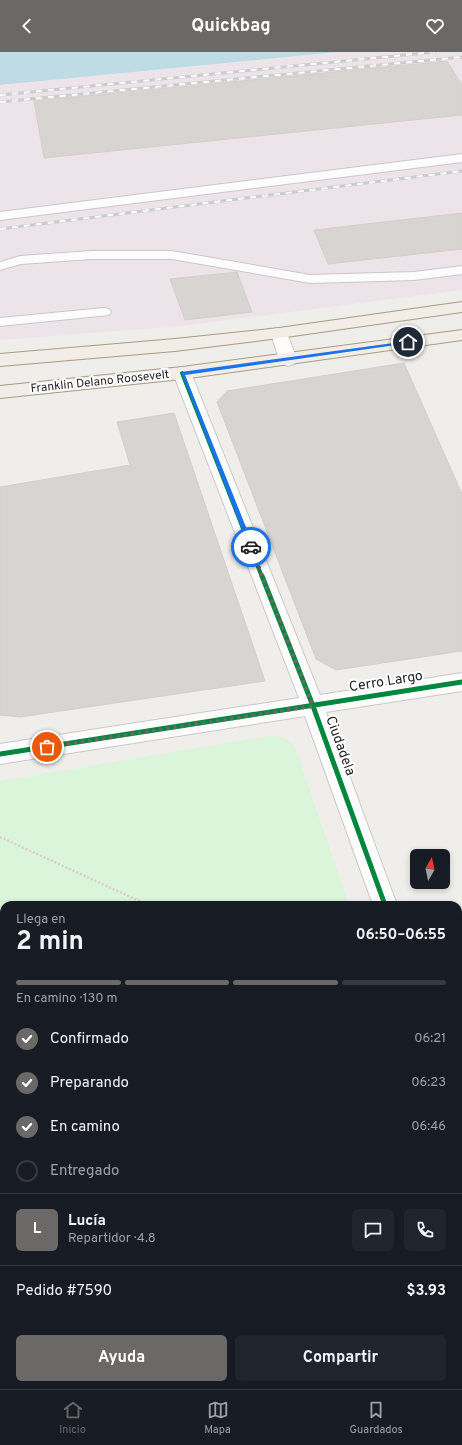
<!DOCTYPE html>
<html lang="es">
<meta charset="utf-8">
<style>
:root{--surface:#171b24;--page:#20242c;--text:#f1f3f6;--muted:#9ea1a6;--line:#363941;--accent:#6a6968}
body{margin:0;font-family:Overpass,sans-serif;background:var(--page);color:var(--text);height:100vh;display:flex;flex-direction:column;font-size:15px;white-space:nowrap}
*{box-sizing:border-box;margin:0}
p{font-size:13px;color:var(--muted)}
.icon{flex:none;width:22px;height:22px;fill:none;stroke:currentColor;stroke-width:2;stroke-linecap:round;stroke-linejoin:round}
.map{position:relative;flex:1;overflow:hidden}
.details{position:absolute;left:0px;top:849px;width:462px;height:488px;display:flex;flex-direction:column;background:var(--surface);border-radius:12px 12px 0 0;box-shadow:0 2px 6px #0003}
.details>*{flex:none}
.needle{width:26px;rotate:9deg}
.controls{position:absolute;left:410px;top:797px;display:grid;gap:8px}
.controls a{display:grid;place-items:center;width:40px;height:40px;border-radius:6px;background:var(--surface);box-shadow:0 2px 6px #0003;font-size:20px}
.pin{position:absolute;display:grid;place-items:center;width:34px;height:34px;color:#fff;margin:-17px;border:2px solid #fff;border-radius:50%;box-shadow:0 1px 4px #0007}
.courier{position:absolute;display:grid;place-items:center;width:40px;height:40px;margin:-20px;border:3px solid #1a73e8;border-radius:50%;background:#fff;color:#222;box-shadow:0 1px 5px #0007}
.headline em{font-style:normal;font-weight:700}
.headline div{display:flex;flex-direction:column-reverse}
.headline{display:flex;align-items:center;justify-content:space-between;height:68px;padding:0 16px}
h1{font-size:26px;font-weight:700;line-height:30px}
.bar{display:grid;grid-template-columns:repeat(4,1fr);gap:6px 4px;align-content:center;height:48px;padding:0 16px}
.bar i{height:5px;border-radius:3px;background:var(--line)}
.bar .current{background:var(--accent)}
.bar p{grid-column:span 4}
.line{display:flex;align-items:center;gap:10px;padding:0 16px;border-top:1px solid var(--line)}
.line div{flex:1}
.round{display:grid;place-items:center;flex:none;width:42px;height:42px;border-radius:6px;background:var(--page)}
ol{padding:0 16px;list-style:none}
li{display:flex;align-items:center;gap:12px;height:44px}
li p{margin-inline-start:auto}
li .icon{padding:4px;border-radius:50%;background:var(--accent);color:#fff;stroke-width:4}
li:last-child{color:var(--muted)}
li i{width:22px;height:22px;border:2px solid var(--line);border-radius:50%}
.cta{display:flex;gap:8px;margin-top:auto;padding:8px 16px}
.cta a{flex:1;height:46px;border-radius:6px;background:var(--accent);color:#fff;font-size:16px;font-weight:700;line-height:46px;text-align:center}
.cta a+a{background:var(--page);color:var(--text)}
header{display:flex;justify-content:space-between;align-items:center;height:52px;padding:0 16px;background:var(--accent);color:#fff;font-size:18px;font-weight:700}
.tabs{display:flex;justify-content:space-around;align-items:center;height:56px;border-top:1px solid var(--line);background:var(--surface);font-size:11px;color:var(--muted)}
.tabs a{display:grid;justify-items:center;gap:2px}
.tabs .current{color:var(--accent)}
.map>svg:first-child{display:block}
.residential{fill:#dfdedc}
.industrial{fill:#ede4e9}
.park{fill:#daf5da}
.water{fill:#bfdbe3}
.building{fill:#d7d4d2;stroke:#d3d0cc}
.lines{fill:none;stroke-linecap:round;stroke-linejoin:round}
.service-casing{stroke:#c9c8c7;stroke-width:2}
.minor-casing{stroke:#c9c8c7;stroke-width:2}
.tertiary-casing{stroke:#c9c8c7;stroke-width:2}
.primary-casing{stroke:#a79c86;stroke-width:2}
.path-far1{stroke:#dccecd;stroke-width:2.5;stroke-dasharray:2 2;stroke-linecap:butt}
.path{stroke:#dccecd;stroke-width:3;stroke-dasharray:2.5 2.5;stroke-linecap:butt}
.service{fill:#fdfcfc;fill-rule:evenodd}
.minor{fill:#fdfcfc;fill-rule:evenodd}
.tertiary{fill:#fdfcfc;fill-rule:evenodd}
.primary{fill:#f3ede7;fill-rule:evenodd}
.rail-casing{stroke:#ccc;stroke-width:3}
.rail{stroke:#fff;stroke-width:2;stroke-dasharray:6;stroke-linecap:butt}
.cycleway-far1-casing{stroke:#fff;stroke-width:6}
.cycleway-casing{stroke:#fff;stroke-width:8}
.cycleway-far1{stroke:#00873e;stroke-width:4}
.cycleway{stroke:#00873e;stroke-width:5}
.route{fill:#1a73e8}
.done{stroke:#6a6968;stroke-width:4;stroke-dasharray:0 7.2}
.labels{text-anchor:middle;dominant-baseline:central;stroke-width:4;stroke-linejoin:round;paint-order:stroke}
.far-street-label{font-size:12px;fill:#222;stroke:#fff}
.street-label{font-size:14px;fill:#222;stroke:#fff}
</style>
<header><svg class="icon" aria-label="back" viewBox="0 0 24 24"><path d="M15 5l-7 7 7 7"/></svg>Quickbag<svg class="icon" aria-label="heart" viewBox="0 0 24 24"><path d="M12 20l-8-8c-3-5 5-10 8-4 3-6 11-1 8 4z"/></svg></header>
<div class="map">
<svg width="462" height="1337" viewBox="0 0 462 1337">
<rect width="100%" height="100%" fill="#f0eeeb"/>
<path class="residential" d="M458,1201l4,11v125h-462v-33l4,-1v30h454z"/>
<path class="industrial" d="M337,0h125v238l-281,36 -181,14v-255z"/>
<path class="park" d="M269,684c11,0 20,1 26,11l54,158h-345v103l-4,-2v-225z"/>
<path class="water" d="M0,0h337l-337,33z"/>
<path class="building" d="M447,9l15,24v30l-418,43 -10,-57z
M462,161v36l-134,15 -14,-34z
M237,220l15,40 -67,8 -15,-41z
M404,311l58,131v157l-126,19 -20,-11 -99,-257 10,-11z
M174,361l91,268 -245,36 -20,-2v-228l130,-22 -13,-43z"/>
<g class="lines">
<defs>
<path id="service" d="M462,102v8l-462,58v-8z
M91,199h81l138,24 104,-3 48,-6v8l-48,6 -104,3 -138,-24h-81l-70,5 -21,6v-8l20,-6z
M104,256l5,1 2,3 -2,3 -109,11v-8z"/>
<path id="minor" d="M279,276l6,1 2,4 10,27 -3,4 -6,2 -6,-2 -3,-4 -8,-27 2,-4z
M182,315l6,2 3,4 129,322 142,-22v18l-136,21 71,193h-24l-68,-189 -305,48v-20l299,-46 -126,-325 3,-4z
M458,1049l4,2v38l-4,-2z"/>
<path id="tertiary" d="M462,1130v28l-4,1v-28z
M4,1250v30l-4,1v-30z"/>
<path id="primary" d="M462,250v10l-183,26 -104,13 -175,15v-12l175,-15 104,-11z
M462,278v10l-280,39 -182,19v-12l182,-19z"/>
</defs>
<use href="#service" class="service-casing"/>
<use href="#minor" class="minor-casing"/>
<use href="#tertiary" class="tertiary-casing"/>
<use href="#primary" class="primary-casing"/>
<path class="path-far1" d="M0,785l148,68"/>
<path class="path" d="M0,943l4,2"/>
<use href="#service" class="service"/>
<use href="#minor" class="minor"/>
<use href="#tertiary" class="tertiary"/>
<use href="#primary" class="primary"/>
<defs>
<path id="rail" d="M0,43l435,-43
M0,50l462,-45
M0,177l462,-58"/>
</defs>
<use href="#rail" class="rail-casing"/>
<use href="#rail" class="rail"/>
<defs>
<path id="cycleway-far1" d="M182,321l80,204"/>
<path id="cycleway" d="M262,524l51,130 72,199
M0,702l462,-72"/>
</defs>
<use href="#cycleway-far1" class="cycleway-far1-casing"/>
<use href="#cycleway" class="cycleway-casing"/>
<use href="#cycleway-far1" class="cycleway-far1"/>
<use href="#cycleway" class="cycleway"/>
</g>
<path class="route" d="M408,289h2v2l-225,32 69,172 -3,2 -2,-1 -68,-176z"/>
<g class="lines">
<path class="done" d="M47,695l266,-41 -62,-159"/>
</g>
<g class="labels">
<g class="far-street-label">
<text transform="translate(100 330) rotate(-6)">Franklin Delano Roosevelt</text>
</g>
<g class="street-label">
<text transform="translate(386 630) rotate(-9)">Cerro Largo</text>
<text transform="translate(340 694) rotate(70)">Ciudadela</text>
</g>
</g>
</svg>
<div class="controls">
<a><svg class="needle" viewBox="-14 -14 28 28"><path d="M0-13l5 13h-10z" fill="#e53935"/><path d="M0 13l5-13h-10z" fill="#9ea1a6"/></svg></a>
</div>
<div class="pin" style="left:47px;top:695px;background:#ea580c"><svg class="icon" aria-label="bag" viewBox="0 0 24 24"><path d="M5 8h14l-1 12H6zM9 8a3 3 0 0 1 6 0"/></svg></div>
<div class="pin" style="left:408px;top:290px;background:#1f2937"><svg class="icon" aria-label="home" viewBox="0 0 24 24"><path d="M3 11l9-7 9 7M6 9v11h12V9"/></svg></div>
<div class="courier" style="left:251px;top:495px"><svg class="icon" aria-label="car" viewBox="0 0 24 24"><path d="M5 17H2v-5l4-1 3-4h7l3 4 3 1v5h-3M9 17h6M6 11h13"/><circle cx="7" cy="17" r="2"/><circle cx="17" cy="17" r="2"/></svg></div>
<section class="details">
<div class="headline"><div><h1>2 min</h1><p>Llega en</p></div><em>06:50–06:55</em></div>
<div class="bar"><i class="current"></i><i class="current"></i><i class="current"></i><i></i><p>En camino · 130 m</p></div>
<ol>
<li><svg class="icon" aria-label="check" viewBox="0 0 24 24"><path d="M5 12l5 5 9-10"/></svg>Confirmado<p>06:21</p></li>
<li><svg class="icon" aria-label="check" viewBox="0 0 24 24"><path d="M5 12l5 5 9-10"/></svg>Preparando<p>06:23</p></li>
<li><svg class="icon" aria-label="check" viewBox="0 0 24 24"><path d="M5 12l5 5 9-10"/></svg>En camino<p>06:46</p></li>
<li><i></i>Entregado</li>
</ol>
<div class="line" style="height:72px"><b class="round" style="background:var(--accent);color:#fff">L</b><div><b>Lucía</b><p>Repartidor · 4.8</p></div><a class="round"><svg class="icon" aria-label="chat" viewBox="0 0 24 24"><path d="M4 5h16v11H9l-5 4z"/></svg></a><a class="round"><svg class="icon" aria-label="phone" viewBox="0 0 24 24"><path d="M5 4h4l2 5-3 2q2 4 5 5l2-3 5 2v4C11 20 4 13 5 4z"/></svg></a></div>
<div class="line" style="height:52px"><div>Pedido #7590</div><b>$3.93</b></div>
<div class="cta"><a>Ayuda</a><a>Compartir</a></div>
</section>
</div>
<nav class="tabs">
<a class="current"><svg class="icon" aria-label="home" viewBox="0 0 24 24"><path d="M3 11l9-7 9 7M6 9v11h12V9"/></svg>Inicio</a>
<a><svg class="icon" aria-label="map" viewBox="0 0 24 24"><path d="M3 6l6-2 6 2 6-2v14l-6 2-6-2-6 2zM9 4v14M15 6v14"/></svg>Mapa</a>
<a><svg class="icon" aria-label="saved" viewBox="0 0 24 24"><path d="M7 4h10v16l-5-4-5 4z"/></svg>Guardados</a>
</nav>
